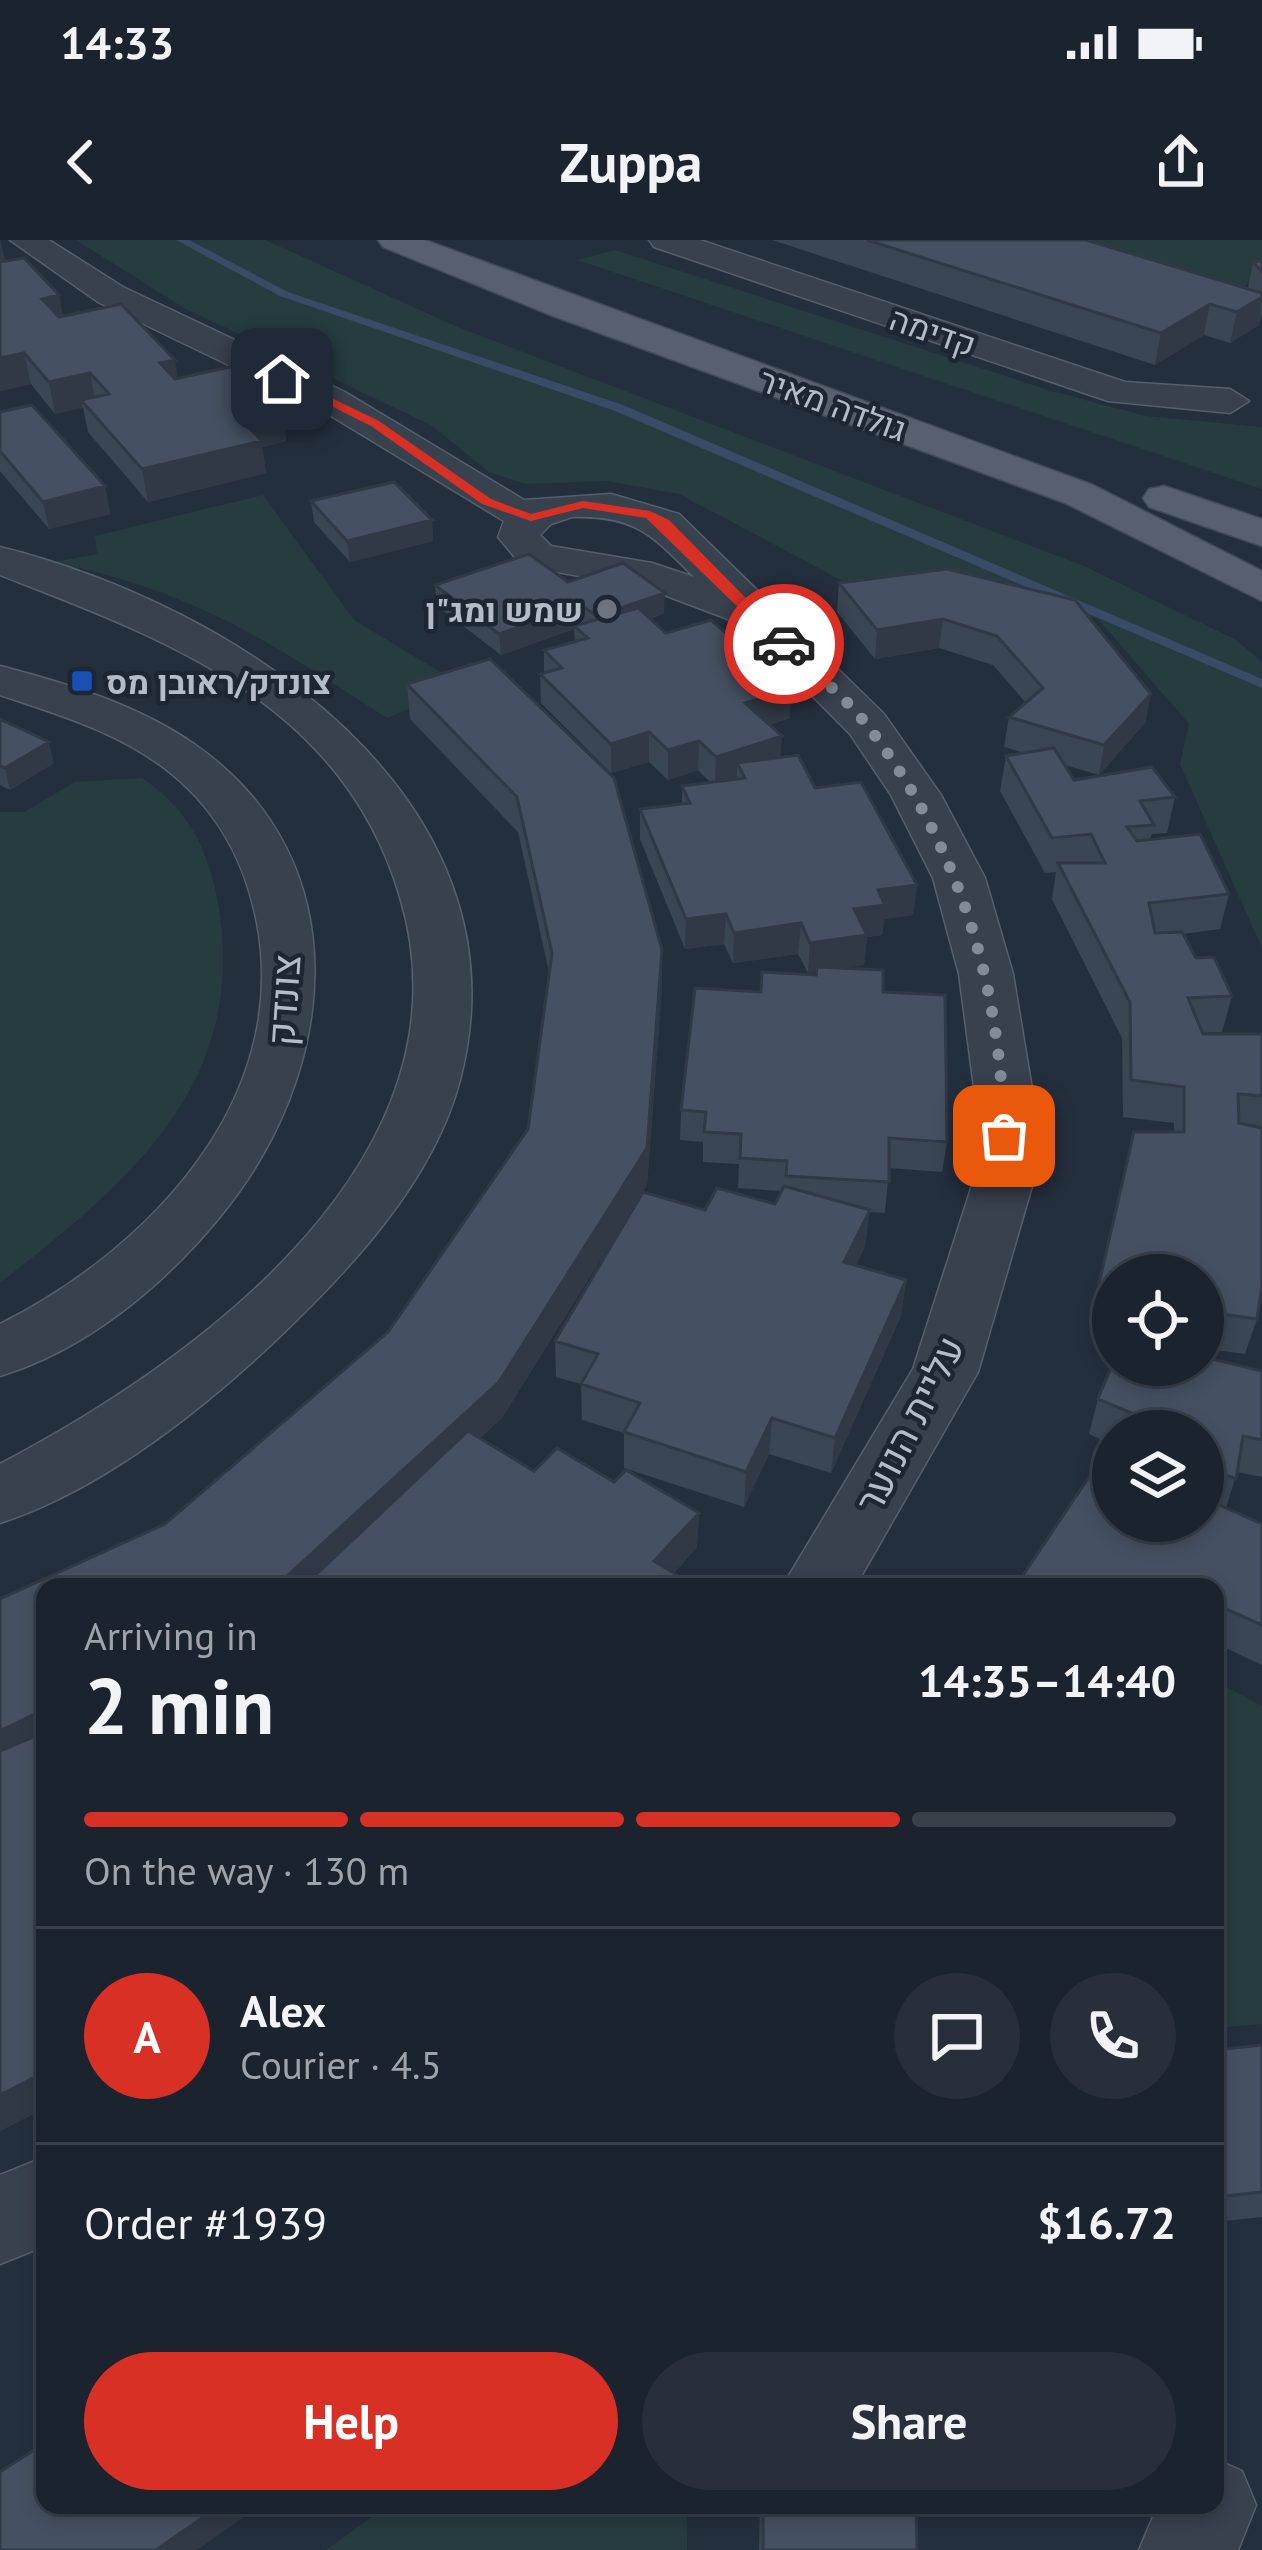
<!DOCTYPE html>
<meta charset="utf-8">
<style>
:root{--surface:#1b232e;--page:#282f3a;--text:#f1f3f6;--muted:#a0a4aa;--line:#39404a;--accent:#d93025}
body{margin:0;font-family:"PT Sans",Heebo,sans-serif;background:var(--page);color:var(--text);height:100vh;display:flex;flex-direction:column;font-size:45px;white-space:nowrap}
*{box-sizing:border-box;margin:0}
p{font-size:39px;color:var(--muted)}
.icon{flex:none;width:66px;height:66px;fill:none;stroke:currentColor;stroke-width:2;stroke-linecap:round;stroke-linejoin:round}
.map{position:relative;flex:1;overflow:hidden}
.drawer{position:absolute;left:36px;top:1338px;width:1188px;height:936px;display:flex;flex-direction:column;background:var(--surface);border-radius:24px;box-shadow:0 6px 18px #0003,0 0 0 3px var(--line)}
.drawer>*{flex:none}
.controls{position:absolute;left:1092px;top:1014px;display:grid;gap:24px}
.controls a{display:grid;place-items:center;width:132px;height:132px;border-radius:50%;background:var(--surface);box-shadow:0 6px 18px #0003,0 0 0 3px var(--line);font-size:60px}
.pin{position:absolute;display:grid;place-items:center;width:102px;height:102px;color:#fff;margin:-51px;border-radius:24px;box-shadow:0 6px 18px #0006}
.courier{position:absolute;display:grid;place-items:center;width:120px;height:120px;margin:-60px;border:9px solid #d93025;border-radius:50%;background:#fff;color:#222;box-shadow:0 3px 15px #0007}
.headline em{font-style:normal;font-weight:700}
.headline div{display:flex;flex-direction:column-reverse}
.headline{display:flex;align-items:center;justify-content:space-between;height:204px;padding:0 48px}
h1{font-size:78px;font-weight:700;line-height:90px}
.bar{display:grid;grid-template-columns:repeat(4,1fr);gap:18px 12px;align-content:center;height:144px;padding:0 48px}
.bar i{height:15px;border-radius:9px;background:var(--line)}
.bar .on{background:var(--accent)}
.bar p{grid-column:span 4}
.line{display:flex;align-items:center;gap:30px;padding:0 48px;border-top:3px solid var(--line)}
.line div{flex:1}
.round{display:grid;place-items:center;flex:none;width:126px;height:126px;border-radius:63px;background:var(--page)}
.action{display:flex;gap:24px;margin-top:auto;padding:24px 48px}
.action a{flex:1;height:138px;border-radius:72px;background:var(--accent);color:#fff;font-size:48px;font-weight:700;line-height:138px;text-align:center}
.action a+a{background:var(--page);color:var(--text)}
.status{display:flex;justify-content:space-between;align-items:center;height:84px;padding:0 60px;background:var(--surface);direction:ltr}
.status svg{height:33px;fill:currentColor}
header{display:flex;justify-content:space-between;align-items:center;height:156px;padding:0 48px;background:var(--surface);font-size:54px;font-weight:700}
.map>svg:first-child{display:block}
.green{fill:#263c3f}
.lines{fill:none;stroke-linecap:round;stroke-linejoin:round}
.stream{fill:#394c67;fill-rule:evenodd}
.minor-casing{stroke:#565f6c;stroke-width:3}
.major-casing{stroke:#414a57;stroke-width:3}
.minor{fill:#38414e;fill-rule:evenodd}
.major{fill:#56606e;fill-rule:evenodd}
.wall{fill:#3b4654}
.shaded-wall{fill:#303945}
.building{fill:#455162;stroke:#303945;stroke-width:3}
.route{fill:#d93025}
.done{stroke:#828b98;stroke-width:12;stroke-dasharray:0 21.6}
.worship-dot{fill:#6b7280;stroke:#1d2633;stroke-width:4.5}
.transit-dot{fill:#1a4fb4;stroke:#1d2633;stroke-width:4.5}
.labels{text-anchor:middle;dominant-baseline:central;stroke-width:9;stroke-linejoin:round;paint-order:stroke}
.far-street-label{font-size:33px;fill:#b4bcc9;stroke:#1d2633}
.far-poi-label{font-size:33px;font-weight:bold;fill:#b4bcc9;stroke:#1d2633;text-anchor:end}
.street-label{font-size:39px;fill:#b4bcc9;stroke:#1d2633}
</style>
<div class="status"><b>14:33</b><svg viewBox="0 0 49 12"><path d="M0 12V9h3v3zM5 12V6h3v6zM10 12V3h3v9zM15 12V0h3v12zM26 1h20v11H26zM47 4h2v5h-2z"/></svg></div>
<header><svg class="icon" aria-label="back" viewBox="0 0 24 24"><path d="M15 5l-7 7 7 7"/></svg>Zuppa<svg class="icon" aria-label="share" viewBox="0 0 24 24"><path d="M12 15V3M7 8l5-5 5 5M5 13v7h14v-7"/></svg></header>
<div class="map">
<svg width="1262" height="2310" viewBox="0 0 1262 2310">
<rect width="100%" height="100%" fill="#242f3e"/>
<path class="green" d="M76,0h189l195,88 624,238 152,74 26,22v286l-82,-184 9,-40 -91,-105 -168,-45 -85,8 -166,-88 -72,-13 -82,3 -36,-12 -58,-47 -247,-117z
M1033,0h229v42l-14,1 -8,10z
M615,10l440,142 91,24 116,11v62l-685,-229z
M263,255l91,125 111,67 -78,31c-120,-78 -191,-126 -334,-156l44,-8 -2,-18z
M142,538c45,30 65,69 75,120 35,183 -87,284 -217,385v-471h24l51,-30z
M1215,1441l47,25v318l-47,4z
M388,2265h299v45h-361z"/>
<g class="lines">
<path class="stream" d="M176,0h13l99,52 335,113 639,274v9l-647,-277 -335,-115z"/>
<defs>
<path id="minor" d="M10,0h39l74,47 222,105 179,108 87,-6 68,20 205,200 57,81 44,83 28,96 20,121 2,81 -57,196 -123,215h-73l131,-218 62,-193v-81l-16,-121 -26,-96 -42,-83 -41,-61 -109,-110 -98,-37 -121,-21 -24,-29 6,-16 -186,-113 -220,-106zM572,277c63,-2 80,18 122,60l-42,-14 -101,-17 -11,-11 11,-11z
M649,0h51l425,142 105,7 19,12 -19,12 -122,-12 -454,-154z
M0,307c234,58 534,250 460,533 -27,103 -113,193 -188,264 -75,70 -173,147 -272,179v-59c200,-105 478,-308 400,-567 -22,-75 -64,-136 -125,-185 -81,-64 -180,-100 -275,-137z
M0,426c66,17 138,39 194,78 170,118 143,332 25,474 -56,68 -133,132 -219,158v-52c148,-74 291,-223 257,-401 -11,-58 -38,-110 -84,-148 -49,-41 -113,-60 -173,-80z
M45,1917v89l-45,18v-89z
M1215,2219l27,12 14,34 -18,45h-99l19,-45h57z"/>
<path id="major" d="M378,0h47l668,245 169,86v30l-197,-98 -512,-187 -170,-69z
M1164,246l98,33v27l-113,-39 -6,-9 6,-9z"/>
</defs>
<use href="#minor" class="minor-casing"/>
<use href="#major" class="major-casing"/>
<use href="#minor" class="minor"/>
<use href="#major" class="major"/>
</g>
<path class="wall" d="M0,0l5,21 54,34 4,22 115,62 104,30 4,32 -24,6 4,26 -118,29 -60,-70 -5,-25 -28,7 -24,-30 -31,7z
M772,0h314l162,48 5,-26 9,-1v52l-3,12 -29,18 -26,-8 -49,30z
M0,172l105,74 5,28 -61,15 -49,-58z
M311,261l121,19 1,21 -83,21 -36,-40z
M947,329l204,125 -6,29 -46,52 -34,-10 9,15 101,17 -8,36 -15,1 -2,5 79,55 -9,35 -37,5 13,24 36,38 -10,36 -20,1 1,1h59v253l-5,32 -12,35 -37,-5v9l54,13v106l-25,-5 -11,36 36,16v141l-47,-22v-56h-200l188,-66v-90h-90v14l-24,-11 9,-35 105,-124h-90v53l-24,-4 45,-192h40v-9l-51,-6 -1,-79 -70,-139 4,-27 -11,1 -45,-82 6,-35 19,-3 -21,-6 5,-30 17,-14 -33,-38 -54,-17 -64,11 -38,-47 2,-29z
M568,342l96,31 -14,6 16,14 124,85 -21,7 12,32 136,128 -4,30 -29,4 -2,16 -15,2 -3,28 -21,3 40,24 64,150 -5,30 -53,-4 -4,45 -16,-1 -4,34 -9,19 50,15 -5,36 -70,157 -62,-19 -25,53 -120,-39v-35l-42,-13 -1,-36 -25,-7 -1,-36 150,-131 70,-6 7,-13 -44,-3 1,-24 -36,-2v-20l-23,-2 1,-30 80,-118 55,-17v-3l-8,1 -10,-19 -65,9 -9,-19 -39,5 -45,-110v-30l42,-5v-18l29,-3 -13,-13 -30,10 -19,-18 -38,11 -70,-70 -1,-29 4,-1v-23l31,-8 -1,-13 -73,26 -64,-49 -2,-21z
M490,419l124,119 48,172v36l-15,199 -145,233 -22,20 54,33 23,-23 57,34 12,-12 73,43 -2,34 -23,26 23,14h-652v521l-45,23v-532l165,-75 223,-192 140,-203 21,-157 -31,-140 -108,-113 -3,-35z
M0,479l54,44 -44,27 -10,-5z
M1262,1805v172l-47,5v-172z
M760,2265h156l1,45h-158z"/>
<path class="shaded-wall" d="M0,0l6,27 -6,1z
M59,55l6,31 -23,-27z
M1262,57l-3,28 -29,18 7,-31z
M1210,64l-6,31 -49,30 6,-32z
M24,113l7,31 -31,7v-33z
M175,120l5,32 -20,-29z
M90,133l6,32 -15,-5 2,8 -28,6 -6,-32z
M282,169l4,32 -24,6 4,26 -118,29 -6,-33 98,-51z
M105,246l5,28 -61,15 -6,-27z
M432,280l1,21 -83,21 -3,-21z
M665,353l-1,20 -67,24v-21z
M581,365v21l-80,29 -2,-21z
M943,379l-4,29 -64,11 2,-29z
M791,449l-1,29 -46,14 1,-29z
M1151,454l-6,29 -46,52 5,-30z
M649,492v30l-38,11v-29z
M782,496l-2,30 -43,-3v17l-22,6 1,-29z
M699,501l-1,29 -30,10v-30z
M49,502l5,21 -44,27 -5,-22z
M917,645l-4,30 -29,4 -2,16 -15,2 -3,28 -56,8 2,-30 68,-53z
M726,674l-2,30 -39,5 1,-30z
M801,683l-3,31 -65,9 1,-30z
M662,710v36l-15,199 -145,233 -183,169h-44z
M870,970l-5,36 -25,52 4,-36z
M906,1040l-5,36 -70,157 4,-35z
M772,1178l-3,36 -25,53 2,-35z
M699,1273l-2,34 -36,40 -7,-26z
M45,1469v40l-45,21v-39z
M45,1832v36l-45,23v-36z
M221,2265h40l-64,45h-41z"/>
<path class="building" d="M867,0h219l176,53v4l-25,15 -27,-8 -49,29z
M24,18l35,37 -17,4 17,18 62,-13 54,56 -15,3 15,16 64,-14 43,44 -42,9 22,23 -120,28 -61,-69 28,-6 -19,-21 -41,9 -25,-29 -24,5v-96z
M1262,21v11l-9,-10z
M32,165l73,81 -62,16 -43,-51v-39z
M394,242l38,38 -85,21 -36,-40z
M529,314l39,28 55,-19 42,30 -68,23 -16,-11 -82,29 -64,-49z
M947,329l128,31 76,94 -47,51 -95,-28 34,-29 -46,-52 -54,-17 -66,11 -38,-47z
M638,368l28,25 45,-13 80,69 -46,14 37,33 -66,21 -17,-16 -31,9 -19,-18 -38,12 -71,-70 22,-6 -18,-18 44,-12 -14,-12z
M490,419l124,119 48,172 -15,198 -148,234 -224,205h-230v122l-45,22v-132l165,-75 223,-192 140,-203 24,-176 -35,-156 -110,-113z
M0,479l49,23 -44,26 -5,-2z
M1054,508l20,32 78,-13 23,30 -35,4 14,24 -27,2 10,14 63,-7 29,60 -80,9 6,30 27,-1 14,26 18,-1 18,39 -44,2 15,36h59v62l-24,-2 1,29 23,5v159l-5,32 -49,-7v46l54,13v69l-19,-4 -7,43 -33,-13v-35h-62l5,-12 -48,-20 15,-36v2h90v-90h-90v16l-15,-3 36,-156h50v-45l-53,-7 -1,-78 -72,-139h47l-14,-29 -39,4 -46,-82z
M798,515l17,33 46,-6 56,103 -39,5 7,15 -31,4 13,26 -57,8 -9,-20 -67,10 -8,-19 -40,5 -46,-110 50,-6 -8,-17 63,-8 -8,-15z
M817,727l66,3v22l62,3 2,147 -58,-4v44l-103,-6 1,-15 -47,-3 1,-24 -37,-2 2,-20 -25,-2 14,-122 66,4 1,-20 54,3z
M784,946l86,24 -26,52 62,18 -71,158 -63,-20 -26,54 -122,-40 16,-29 -59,-19 17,-30 -43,-13 88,-149 62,18 12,-22 58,16z
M468,1191l66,40 23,-23 57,34 12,-12 73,43 -45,48 43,26h-394z
M1104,1215l9,4v62h90v-23l59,26v101l-47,-21v-17h-38l-12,-6 -4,6h-146z
M45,1492v340l-45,23v-344z
M1262,1805v147l-47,5v-147z
M45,2203v62h176l-65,45h-156v-78z
M763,2265h153l1,45h-154z"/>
<path class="route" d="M286,136l93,45 112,78 40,15 52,-13 67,10 19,9 122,124 -12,3 -133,-129 -63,-10 -52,13 -49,-17 -111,-78 -94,-47z"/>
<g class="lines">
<path class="done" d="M784,404c28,27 62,53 86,85 90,118 131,258 134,407"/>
</g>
<circle class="worship-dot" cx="607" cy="369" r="12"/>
<rect class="transit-dot" x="70" y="429" width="24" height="24" rx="6"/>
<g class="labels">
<g class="far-street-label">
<text transform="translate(933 91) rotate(19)">קדימה</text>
<text transform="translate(833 164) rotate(20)">גולדה מאיר</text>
</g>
<g class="far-poi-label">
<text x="583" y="369">שמש ומג"ן</text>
<text x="106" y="441" text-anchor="start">צונדק/ראובן מס</text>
</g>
<g class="street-label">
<text transform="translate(283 760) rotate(-86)">צונדק</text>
<text transform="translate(909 1184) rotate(-63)">עליית הנוער</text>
</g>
</g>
</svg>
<div class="controls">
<a><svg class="icon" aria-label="locate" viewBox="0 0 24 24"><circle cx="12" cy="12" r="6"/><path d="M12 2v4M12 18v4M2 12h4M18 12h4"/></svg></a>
<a><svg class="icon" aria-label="layers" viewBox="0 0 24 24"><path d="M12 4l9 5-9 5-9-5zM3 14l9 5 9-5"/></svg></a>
</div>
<div class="pin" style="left:1004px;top:896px;background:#ea580c"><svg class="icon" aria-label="bag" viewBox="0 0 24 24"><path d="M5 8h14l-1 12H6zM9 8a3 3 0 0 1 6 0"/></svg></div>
<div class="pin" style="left:282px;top:139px;background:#1f2937"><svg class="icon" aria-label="home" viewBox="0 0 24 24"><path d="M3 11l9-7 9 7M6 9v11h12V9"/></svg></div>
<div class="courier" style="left:784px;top:404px"><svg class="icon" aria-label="car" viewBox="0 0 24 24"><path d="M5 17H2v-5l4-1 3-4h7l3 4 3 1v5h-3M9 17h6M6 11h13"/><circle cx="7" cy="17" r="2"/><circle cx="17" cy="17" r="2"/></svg></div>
<section class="drawer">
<div class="headline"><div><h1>2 min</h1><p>Arriving in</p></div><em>14:35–14:40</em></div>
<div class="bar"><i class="on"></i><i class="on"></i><i class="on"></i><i></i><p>On the way · 130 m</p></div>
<div class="line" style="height:216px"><b class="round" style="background:var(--accent);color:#fff">A</b><div><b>Alex</b><p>Courier · 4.5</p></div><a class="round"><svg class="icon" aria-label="chat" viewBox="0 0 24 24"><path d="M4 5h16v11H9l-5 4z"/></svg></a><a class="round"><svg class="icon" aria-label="phone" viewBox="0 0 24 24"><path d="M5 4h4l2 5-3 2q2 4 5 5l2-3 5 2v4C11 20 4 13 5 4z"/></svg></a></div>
<div class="line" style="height:156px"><div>Order #1939</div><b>$16.72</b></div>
<div class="action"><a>Help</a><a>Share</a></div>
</section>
</div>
